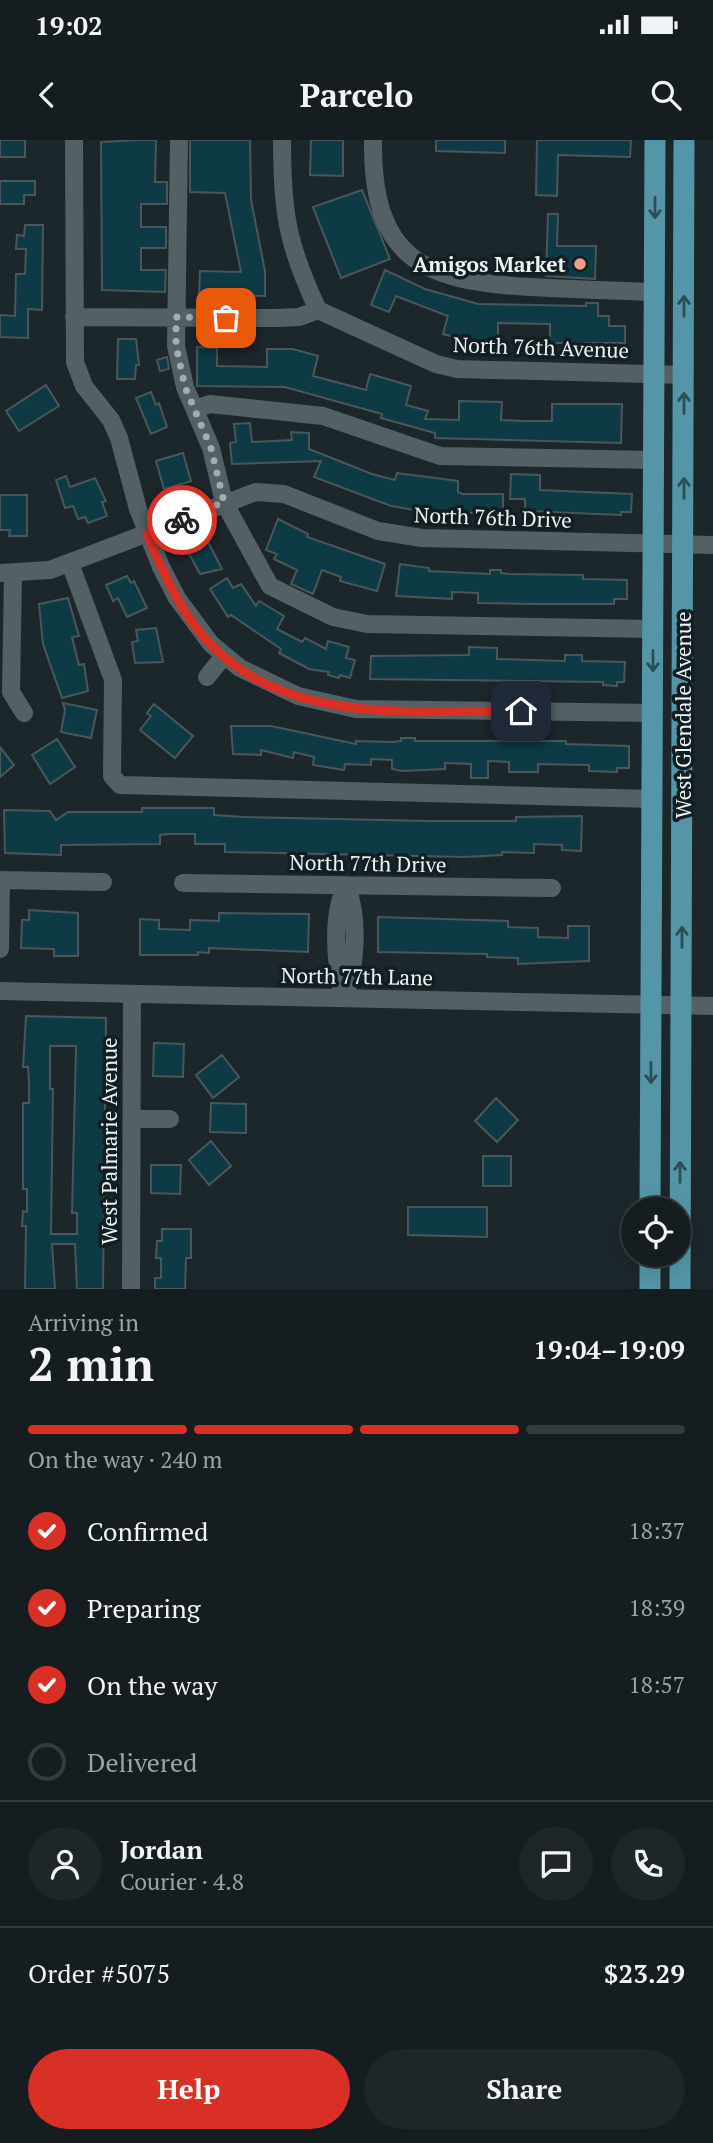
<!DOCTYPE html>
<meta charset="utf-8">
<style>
:root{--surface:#151d20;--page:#1e2629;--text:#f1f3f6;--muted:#9da2a5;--line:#343b3e;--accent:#d93025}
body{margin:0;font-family:"PT Serif",serif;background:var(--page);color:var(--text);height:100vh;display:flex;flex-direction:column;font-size:26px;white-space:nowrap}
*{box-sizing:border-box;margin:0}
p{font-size:23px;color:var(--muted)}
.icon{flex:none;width:38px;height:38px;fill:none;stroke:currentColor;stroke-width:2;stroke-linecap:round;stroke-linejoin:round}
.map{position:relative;height:1149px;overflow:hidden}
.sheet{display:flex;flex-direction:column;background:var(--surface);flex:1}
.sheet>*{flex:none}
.tools{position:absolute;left:621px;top:1057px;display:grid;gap:14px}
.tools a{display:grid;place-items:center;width:70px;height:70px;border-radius:50%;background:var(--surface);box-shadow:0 7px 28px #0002,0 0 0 2px var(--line);font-size:35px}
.pin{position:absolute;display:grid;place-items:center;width:60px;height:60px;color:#fff;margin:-30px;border-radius:14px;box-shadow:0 4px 10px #0006}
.courier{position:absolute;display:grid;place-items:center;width:70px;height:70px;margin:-35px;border:5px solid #d93025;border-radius:50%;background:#fff;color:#222;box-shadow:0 2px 9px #0007}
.summary em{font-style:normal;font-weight:600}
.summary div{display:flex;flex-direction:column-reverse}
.summary{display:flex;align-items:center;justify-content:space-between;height:119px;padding:0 28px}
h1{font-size:46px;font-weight:600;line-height:52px}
.bar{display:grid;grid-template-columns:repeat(4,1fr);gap:10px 7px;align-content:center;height:84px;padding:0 28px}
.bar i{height:9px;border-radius:5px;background:var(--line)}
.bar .current{background:var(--accent)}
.bar p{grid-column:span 4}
.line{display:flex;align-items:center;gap:18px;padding:0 28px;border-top:2px solid var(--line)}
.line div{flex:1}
.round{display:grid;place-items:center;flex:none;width:74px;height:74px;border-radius:37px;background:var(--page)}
ol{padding:0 28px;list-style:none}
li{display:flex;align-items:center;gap:21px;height:77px}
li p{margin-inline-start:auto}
li .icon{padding:7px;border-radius:50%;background:var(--accent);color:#fff;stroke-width:4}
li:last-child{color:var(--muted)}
li i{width:38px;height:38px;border:4px solid var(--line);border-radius:50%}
.primary-button{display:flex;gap:14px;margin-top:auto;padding:14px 28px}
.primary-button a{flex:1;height:80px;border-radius:42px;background:var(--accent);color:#fff;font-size:28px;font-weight:600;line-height:80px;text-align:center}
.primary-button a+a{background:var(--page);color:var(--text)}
.status{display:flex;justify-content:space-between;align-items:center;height:49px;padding:0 35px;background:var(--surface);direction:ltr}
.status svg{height:19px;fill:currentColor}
header{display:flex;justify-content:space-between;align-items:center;height:91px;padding:0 28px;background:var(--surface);font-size:32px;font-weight:600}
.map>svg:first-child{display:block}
.building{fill:#0d3a45;stroke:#4a565a;stroke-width:2;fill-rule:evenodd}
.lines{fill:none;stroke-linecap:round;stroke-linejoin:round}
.minor{stroke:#536064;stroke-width:18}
.major{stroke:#5496a8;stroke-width:21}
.oneway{stroke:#2c4e57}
.done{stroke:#a3acae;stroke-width:7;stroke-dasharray:0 12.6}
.route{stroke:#d93025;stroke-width:9}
.poi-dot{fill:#f49e89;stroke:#121e21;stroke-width:2.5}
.labels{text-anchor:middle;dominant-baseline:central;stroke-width:7;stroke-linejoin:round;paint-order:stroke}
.poi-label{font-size:21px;font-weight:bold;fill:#ebf3f5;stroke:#121e21;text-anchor:end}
.street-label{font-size:21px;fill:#ebf3f5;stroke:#121e21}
</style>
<div class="status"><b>19:02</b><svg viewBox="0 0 49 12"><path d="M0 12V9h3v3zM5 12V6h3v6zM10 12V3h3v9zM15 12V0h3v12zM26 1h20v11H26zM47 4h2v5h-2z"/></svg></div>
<header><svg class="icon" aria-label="back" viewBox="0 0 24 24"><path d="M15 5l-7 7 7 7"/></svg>Parcelo<svg class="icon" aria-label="search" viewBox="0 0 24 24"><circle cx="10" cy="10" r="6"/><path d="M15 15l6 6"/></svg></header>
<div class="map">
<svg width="713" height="1149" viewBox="0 0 713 1149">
<rect width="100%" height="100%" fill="#1c272b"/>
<path class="building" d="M0,0h25v17h-25z
M137,0h19l-1,42h12v22h-26v23h25v21h-25v22h25l-1,22 -63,-2 -1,-148z
M190,0h60l1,60 14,71v25l-66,-1 1,-24 41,1 -16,-79 -35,-1z
M311,0h32v36l-33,-1z
M436,0h69v13l-69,-2z
M537,0h94l-1,17 -72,-2 -1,41 -21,-1z
M0,41h35v14h-11v9h-24z
M362,50l28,69 -49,19 -28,-71z
M548,74h10l-1,32h39l-1,33 -49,-3z
M25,85h18l-1,85 -14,-1v29l-28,-1v-22l15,1 1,-42h9l1,-25h-10l1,-14 7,1z
M385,130l40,19 53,15 108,2v-3h12v13h11v10h16v17h-75v-19l-52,-1v19l-29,-1 -26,-7 5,-18 -52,-20 -7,16 -18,-7z
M118,199h18l3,26h-3l-1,14h-18z
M197,207l20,1v18l50,1v-18h26l25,7 -5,20 53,14 4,-16 41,12 -5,19 22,6 -3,8 34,1v-19l43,1 -1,18 23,1h28v-17h70l-1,39 -186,-5v-5l-54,-15 1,-4 -97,-27 -88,-1z
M167,217l2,12 -9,2 -3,-11z
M46,245l13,21 -40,25 -13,-20z
M151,252l5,13 3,-2 8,24 -16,7 -15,-36z
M250,283l2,19 40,-2 -1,-8 18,1v16l63,25 23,6 2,-7 61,8v11l5,2h40v20l-83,-3 -29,-5 -77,-29 7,-16 -89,3 -2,-21 6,-1 -2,-18z
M183,313l8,28 -27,8 -8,-28z
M511,334l29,1v15l92,4 -1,18h-10v3l-96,-4v-12h-15z
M66,336l4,11 25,-9 11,23 -4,1 5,14 -19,7 -3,-6 -7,2 -5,-13 -8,2 -9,-28z
M0,355h27v41h-18l1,-6h-10z
M278,379l30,15 -1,3 78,27 -8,27 -37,-10 1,-4 -19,-7 -9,24 -22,-10 6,-14 -23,-11 3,-5 -11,-4z
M207,400l15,29 -22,5 -13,-24z
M400,424l29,4v3l61,3v-4h11v3l8,1 74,1v4l44,1v19h-13v5h-78l-58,-1v-10l-26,-1v7l-56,-3z
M127,436l4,7 3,-2 13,27 -20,9 -9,-19 -5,3 -7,-16z
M227,438l6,10 8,-4 15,22 3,-5 25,15 -7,13 25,13 3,-4 21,11 2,-8 21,6 -3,11 9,2 -5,18 -10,-3 -1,3 -11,-3 1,-3 -20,-3 -30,-16 2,-4 -50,-34 -3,2 -18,-28z
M68,458l11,38 -7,1 7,28 5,-1 4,27 -26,7 -19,-54 -4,-40z
M156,488l7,34 -28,1 -3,-21 6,-1 -2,-11z
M469,507l28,1v11l68,2v-6h17v6l43,1 -1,20h-7v4l-14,-1v-3l-233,-3 1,-23 98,-1z
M63,563l34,7 -6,28 -30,-6 4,-22z
M154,564l39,32 -18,22 -35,-28 11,-14 -4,-3z
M231,586h40l85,18v-3l36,1 9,-1v-3h14v3h151v3l63,2v22h-12v4l-28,-1v-6l-51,-1v8h-29v-10l-21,-1v17h-17v-14l-26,-1v6l-43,2 -10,-2v-9l-21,-1v6l-26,-1 -1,6 -31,-5 1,-8 -20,-5 -1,6 -32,-8v5l-28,-1z
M57,599l18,28 -25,17 -18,-29z
M0,607l14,18 -14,12z
M142,668h72v7l30,2 184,4h88v-4l66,-1 -1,35 -19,-1v-5l-28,-1v9l-32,-1v3l-38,2 -239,-5v-8h-30v-10h-25l-10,1v9l-99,1v10l-56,-2 -1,-43 46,1 6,9 12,-8h74z
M29,770l49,3v43h-24v-7l-33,-1 1,-28h7z
M219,773l90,1 -1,38 -99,-4v5l-11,-1v3h-58v-36l19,1v9l31,1v-10l29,1z
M378,777l130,4v6l30,1v9l30,1v-12h21v35l-71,3v-6l-31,-1v-3l-109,-2z
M26,876l80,2 -3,271h-26l-2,-45h-23l3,45h-30l1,-63h-4l1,-15 4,1v-23h-4v-86h6v-21l-1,-15h-5zM50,906h26l-4,167h5v21h-26l2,-145h-3z
M154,903l30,1 -1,33 -30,-1z
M222,915l17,22 -26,21 -17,-23z
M496,958l22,22 -21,22 -22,-21z
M211,963l35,1v29l-36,-1z
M211,1001l20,25 -22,19 -20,-25z
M483,1016h28v30h-28z
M151,1025h30l-1,29 -29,-1z
M408,1067h79v30l-79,-2z
M162,1089h29v29h-5l-1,31h-30v-11h6v-20h-5l1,-17h5z"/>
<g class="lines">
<path class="minor" d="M74,0l1,222 9,24 27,34 8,18 19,71 23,58 16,31 34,46 29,24 58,28 58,13 296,4
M179,0l-3,206 9,41 26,61 13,54 46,84 63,31 34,7 286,5
M282,0c0,72 5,104 36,170
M373,0c-1,119 49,141 157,147 42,2 83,4 124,5
M74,177l202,1 23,-1 19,-7 118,54 21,5 227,6
M195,269l15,-5 113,12 117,40 214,4
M70,423l43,117 -1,96 8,9 533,14
M0,433l50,-3 206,-78 28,2 94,37 44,7 291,7
M13,433l-2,119 13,21
M207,537l16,-20
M0,740l103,2
M183,743l369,5
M0,809l1,-69
M0,851l713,15
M343,858c14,-31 16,-81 3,-113
M343,858c-7,-34 -12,-81 3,-113
M132,979h38
M131,1149l1,-295"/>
<path class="major" d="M650,1069l5,-1069
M650,1149v-34
M680,1149l4,-1149"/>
</g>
<defs><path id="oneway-shaft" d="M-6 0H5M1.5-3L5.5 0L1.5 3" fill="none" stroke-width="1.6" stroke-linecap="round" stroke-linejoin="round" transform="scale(1.75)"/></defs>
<g class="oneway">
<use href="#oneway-shaft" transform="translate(655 68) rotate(90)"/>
<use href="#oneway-shaft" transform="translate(684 166) rotate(-90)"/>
<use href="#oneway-shaft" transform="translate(684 263) rotate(-90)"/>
<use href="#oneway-shaft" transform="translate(684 348) rotate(-90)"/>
<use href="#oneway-shaft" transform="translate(653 521) rotate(90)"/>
<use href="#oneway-shaft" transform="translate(682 797) rotate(-90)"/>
<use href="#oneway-shaft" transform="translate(651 933) rotate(90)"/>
<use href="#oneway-shaft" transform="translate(680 1032) rotate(-90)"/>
</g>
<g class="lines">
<path class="done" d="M182,380l42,-18 -13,-54 -26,-61 -9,-41v-29l50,1"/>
<path class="route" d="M182,380l-35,14c18,43 39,91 76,122 80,69 200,54 298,55"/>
</g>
<circle class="poi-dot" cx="580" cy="124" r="7"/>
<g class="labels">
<g class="poi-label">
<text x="566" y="124">Amigos Market</text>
</g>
<g class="street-label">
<text transform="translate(541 207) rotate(2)">North 76th Avenue</text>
<text transform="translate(493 377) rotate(2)">North 76th Drive</text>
<text transform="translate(683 575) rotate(-90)">West Glendale Avenue</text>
<text transform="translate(368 723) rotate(1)">North 77th Drive</text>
<text transform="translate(357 836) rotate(1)">North 77th Lane</text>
<text transform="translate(109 1001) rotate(-90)">West Palmarie Avenue</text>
</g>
</g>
</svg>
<div class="tools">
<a><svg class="icon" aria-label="locate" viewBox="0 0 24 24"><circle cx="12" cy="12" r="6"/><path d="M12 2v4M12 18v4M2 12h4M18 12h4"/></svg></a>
</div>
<div class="pin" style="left:226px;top:178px;background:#ea580c"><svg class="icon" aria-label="bag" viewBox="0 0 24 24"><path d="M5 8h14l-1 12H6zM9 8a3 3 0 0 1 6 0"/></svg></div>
<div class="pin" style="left:521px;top:571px;background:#1f2937"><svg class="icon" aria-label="home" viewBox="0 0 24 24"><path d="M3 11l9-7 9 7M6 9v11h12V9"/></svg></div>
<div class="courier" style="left:182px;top:380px"><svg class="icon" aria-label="bike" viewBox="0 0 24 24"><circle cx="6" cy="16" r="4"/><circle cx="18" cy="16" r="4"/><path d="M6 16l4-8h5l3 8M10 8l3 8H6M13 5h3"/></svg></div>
</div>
<section class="sheet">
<div class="summary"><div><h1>2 min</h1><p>Arriving in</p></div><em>19:04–19:09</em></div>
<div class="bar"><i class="current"></i><i class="current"></i><i class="current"></i><i></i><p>On the way · 240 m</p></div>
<ol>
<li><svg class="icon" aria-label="check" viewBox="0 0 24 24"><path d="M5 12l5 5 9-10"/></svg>Confirmed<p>18:37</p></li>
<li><svg class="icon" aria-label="check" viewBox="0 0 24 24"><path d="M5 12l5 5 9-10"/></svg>Preparing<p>18:39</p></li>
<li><svg class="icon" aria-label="check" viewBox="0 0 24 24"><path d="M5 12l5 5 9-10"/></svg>On the way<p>18:57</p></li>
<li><i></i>Delivered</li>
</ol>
<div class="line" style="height:126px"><a class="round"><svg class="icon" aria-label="person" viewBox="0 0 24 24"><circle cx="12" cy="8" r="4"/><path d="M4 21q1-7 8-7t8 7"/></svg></a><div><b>Jordan</b><p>Courier · 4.8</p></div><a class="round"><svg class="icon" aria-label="chat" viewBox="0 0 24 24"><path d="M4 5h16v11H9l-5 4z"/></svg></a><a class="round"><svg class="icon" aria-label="phone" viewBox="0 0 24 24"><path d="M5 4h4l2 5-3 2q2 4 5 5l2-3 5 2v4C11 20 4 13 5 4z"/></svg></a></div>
<div class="line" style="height:91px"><div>Order #5075</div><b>$23.29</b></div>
<div class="primary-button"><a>Help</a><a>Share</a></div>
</section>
